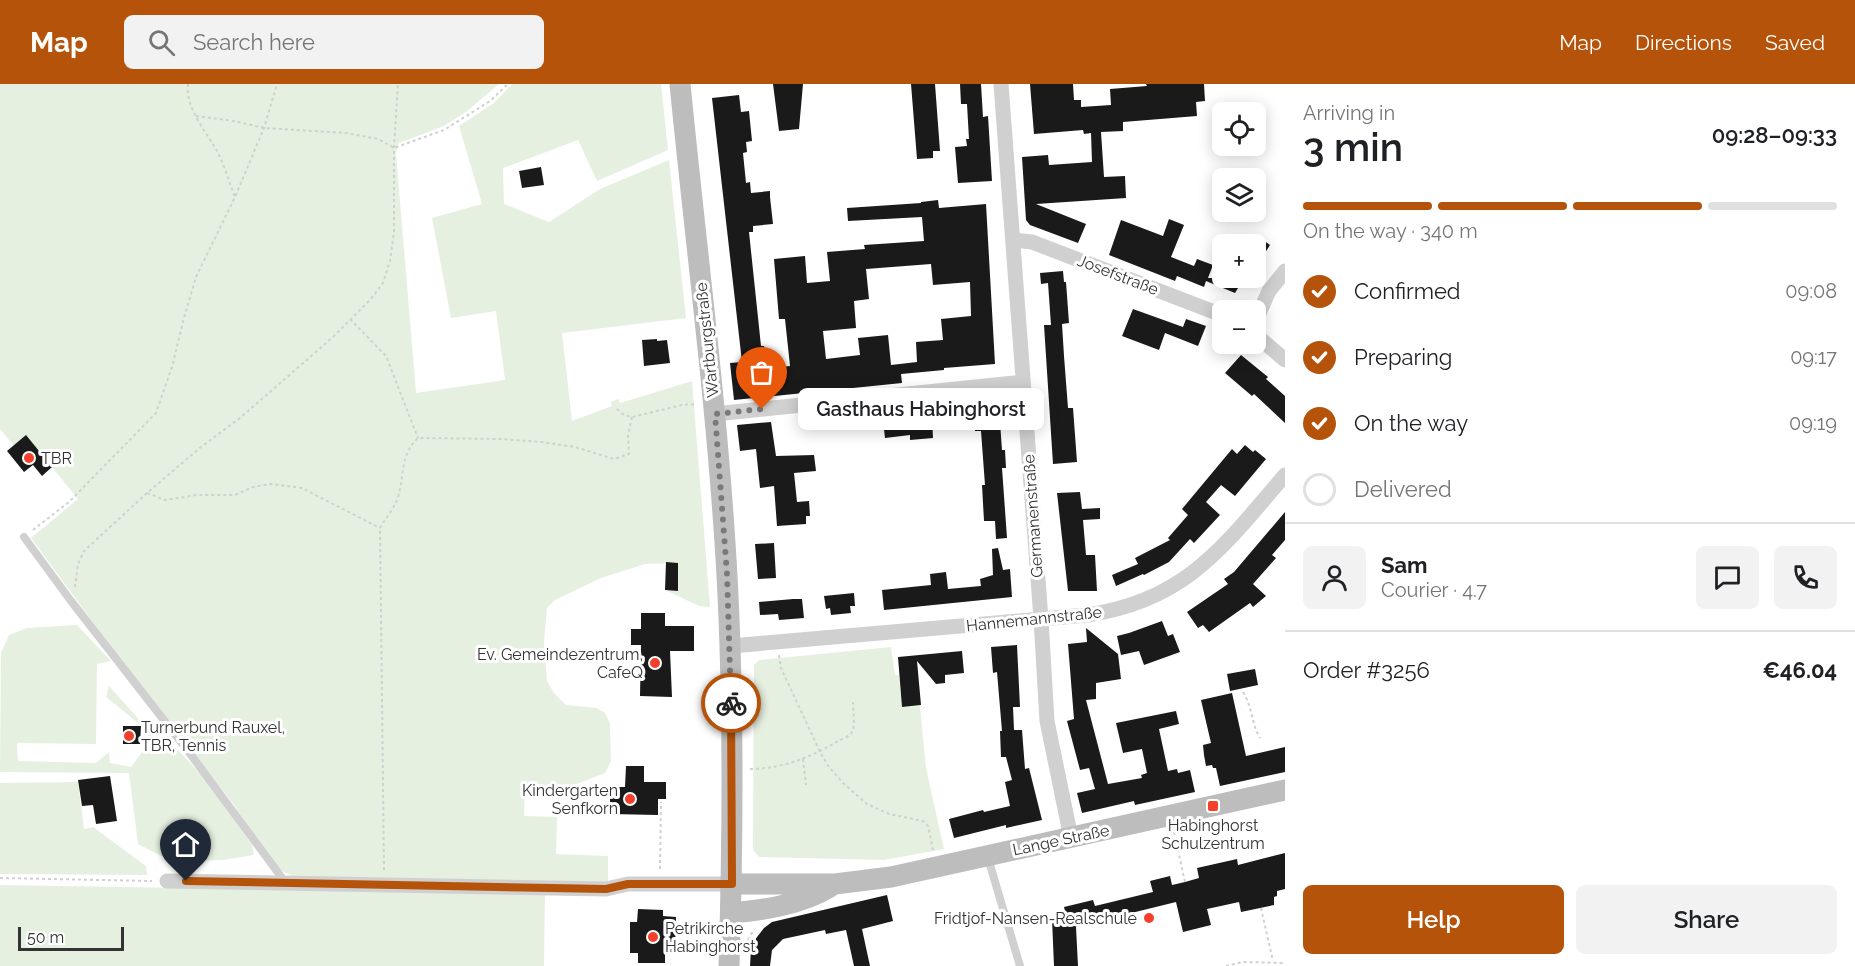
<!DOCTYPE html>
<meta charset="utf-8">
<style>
:root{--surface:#fff;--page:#f2f2f2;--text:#202124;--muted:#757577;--line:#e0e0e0;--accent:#b45309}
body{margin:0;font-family:Raleway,sans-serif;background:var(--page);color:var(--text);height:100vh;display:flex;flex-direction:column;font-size:22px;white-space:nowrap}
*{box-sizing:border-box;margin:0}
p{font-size:20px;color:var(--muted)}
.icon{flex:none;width:33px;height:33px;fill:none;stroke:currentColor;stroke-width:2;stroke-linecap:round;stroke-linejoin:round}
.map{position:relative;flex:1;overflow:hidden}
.details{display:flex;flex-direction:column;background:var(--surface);width:570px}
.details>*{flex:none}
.fabs{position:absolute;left:1212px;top:18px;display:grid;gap:12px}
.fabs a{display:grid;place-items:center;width:54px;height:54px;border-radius:9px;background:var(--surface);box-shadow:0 3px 15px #0003;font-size:30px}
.scale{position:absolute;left:18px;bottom:15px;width:106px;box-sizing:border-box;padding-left:6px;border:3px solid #333;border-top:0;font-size:16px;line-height:21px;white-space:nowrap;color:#333;-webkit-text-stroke:4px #fff;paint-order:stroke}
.pin{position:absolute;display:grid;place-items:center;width:51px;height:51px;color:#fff;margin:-62px -26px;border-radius:50% 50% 50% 0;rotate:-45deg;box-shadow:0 0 6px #0007}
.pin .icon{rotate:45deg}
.courier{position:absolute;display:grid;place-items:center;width:60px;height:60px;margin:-30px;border:4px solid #b45309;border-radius:50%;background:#fff;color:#222;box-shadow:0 2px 8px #0007}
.bubble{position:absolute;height:42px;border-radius:9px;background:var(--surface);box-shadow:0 3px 15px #0003;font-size:20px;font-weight:600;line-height:42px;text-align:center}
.head em{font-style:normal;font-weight:600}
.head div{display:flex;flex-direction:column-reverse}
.head{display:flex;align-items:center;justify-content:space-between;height:102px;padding:0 18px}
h1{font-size:39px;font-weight:600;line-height:45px}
.bar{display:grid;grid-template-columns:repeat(4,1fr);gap:9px 6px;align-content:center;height:72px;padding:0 18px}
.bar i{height:8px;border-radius:4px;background:var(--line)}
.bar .active{background:var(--accent)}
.bar p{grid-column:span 4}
.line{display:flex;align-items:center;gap:15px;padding:0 18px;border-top:2px solid var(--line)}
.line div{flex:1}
.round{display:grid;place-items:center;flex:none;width:63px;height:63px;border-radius:9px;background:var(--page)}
ol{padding:0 18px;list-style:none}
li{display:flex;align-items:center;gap:18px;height:66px}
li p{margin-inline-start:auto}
li .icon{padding:6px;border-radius:50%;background:var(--accent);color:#fff;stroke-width:4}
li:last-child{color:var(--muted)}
li i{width:33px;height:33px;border:3px solid var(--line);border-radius:50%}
.cta{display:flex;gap:12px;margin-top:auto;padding:12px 18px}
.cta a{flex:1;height:69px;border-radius:9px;background:var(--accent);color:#fff;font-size:24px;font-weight:600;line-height:69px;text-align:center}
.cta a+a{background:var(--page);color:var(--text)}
header{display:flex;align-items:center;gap:36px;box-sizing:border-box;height:84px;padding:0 30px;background:var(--accent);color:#fff}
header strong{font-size:28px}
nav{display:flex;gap:33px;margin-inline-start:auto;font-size:21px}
.search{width:420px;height:54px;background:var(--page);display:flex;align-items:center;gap:15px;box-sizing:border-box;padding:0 21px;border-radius:9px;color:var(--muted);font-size:22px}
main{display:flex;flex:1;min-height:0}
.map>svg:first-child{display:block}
.green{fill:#e6f0e1}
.building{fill:#1a1a1a;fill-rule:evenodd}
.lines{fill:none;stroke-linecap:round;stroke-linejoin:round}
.path{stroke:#d0d0d0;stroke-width:2;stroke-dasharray:3 3;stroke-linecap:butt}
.lane{stroke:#d0d0d0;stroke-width:8}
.street{stroke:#d0d0d0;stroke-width:15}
.secondary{stroke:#bdbdbd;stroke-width:21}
.done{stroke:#7a7a7a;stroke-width:6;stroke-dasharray:0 10.8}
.route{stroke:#b45309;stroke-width:8}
.poi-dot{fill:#f4402b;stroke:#fff;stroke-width:2}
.labels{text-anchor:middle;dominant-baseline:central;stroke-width:6;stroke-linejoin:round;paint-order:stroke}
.street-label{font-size:16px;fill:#333;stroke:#fff}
.poi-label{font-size:16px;fill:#333;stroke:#fff;text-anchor:start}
</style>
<header>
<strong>Map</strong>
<div class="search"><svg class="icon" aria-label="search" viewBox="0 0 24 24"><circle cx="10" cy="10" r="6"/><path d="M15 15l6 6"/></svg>Search here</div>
<nav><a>Map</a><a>Directions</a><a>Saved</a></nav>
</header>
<main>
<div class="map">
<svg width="1285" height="882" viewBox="0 0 1285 882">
<rect width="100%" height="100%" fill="#fff"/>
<path class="green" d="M0,0h499l-32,27 -23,15 -45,17 -3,10 20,240 89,-13 -9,-69 -45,7 -19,-100 50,-14 -23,-78 35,-23 18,-19h149l7,66 -4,2 -67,29 -19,-41 -75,28 1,36 45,18 51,-33 69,-29 17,158 -124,15 10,88 40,-15 -1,-4 7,-3 2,4 72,-22 18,226 -11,-1 -34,-16 12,1 1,-28 -33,1 -44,14 -46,22 -8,8 -3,34 3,39 7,12 12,12 31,3 8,5 5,11 1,37 -6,12 -41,16 -39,-1 -1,28 33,1 -1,37 52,2v30l-311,-8 -15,-7 -12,-12 -36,-54 -111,-142 -92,-125 47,-39 -52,-63 -12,10 -14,-17z
M77,541l34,36 -14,3 -1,80 -79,-1 1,18 78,2 13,-11 1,11 21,4 14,-19 -2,-21 -37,-30 3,-11 36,40 34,25 31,33 42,61 2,10 -31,5 -52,1 -33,-17 -9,-71 -129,-1 1,-119 8,-18 18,-7z
M891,563l4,28h4l3,32 18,-1 6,62 18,81 -60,11 -125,-3 -5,-6 -1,-5 1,-181 5,-5z
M78,698l6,47 9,-2 53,39 1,9 -147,-1v-91z
M0,801l545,9 -1,72h-544z"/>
<path class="building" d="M773,0h30l-4,45 -20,2z
M911,0h24l5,67h-7v7l-16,1z
M960,0h21l2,33 5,-1 4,65 -34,2 -3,-36 12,-1 -1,-7h3l-2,-35h-6z
M1030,0h43l1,16h7v7l30,-2 -1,-16 37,-3 -1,-2h58l1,17 -9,1 1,14 -74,6v9l-22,1 3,45 21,-1 1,22 -90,6 50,20 -8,19 -48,-18 -4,-5 -4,-63 26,-2 1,10 43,-3 -1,-29 -7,1 -1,-4 -49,4z
M739,11l2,17 8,-1 3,30 -6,1 1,10 -4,1 3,30 4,-1 1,11 19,-2v6l3,27 -20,2v6h-4l12,114h3l4,22 22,-2 -5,-47h-6l-5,-60 31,-3 2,27 23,-2 -3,-29 38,-3 -1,-4 60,-4 -2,-24 -74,4 -1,-13 74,-5v-1l17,-2 1,8 47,-4 9,160 -51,4v2l-43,4 1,9 -168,17 -4,-37 12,-1 -30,-264zM931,180l2,21 37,-3 1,34 -30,3 2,21 -27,2 1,20 -26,3 -3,-30 -30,3 2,17 -34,4 -3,-28 33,-3 -2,-27 15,-2 -3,-30z
M541,83l3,18 -22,3 -3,-17z
M1169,135l15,6 -13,32 23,9 3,-7 16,6 -5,13h36l-9,15 -29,-12 -2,6 -27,-11 -2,5 -66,-26 12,-35 42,16z
M1256,151l14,10 -14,22z
M1063,187l1,11h2l3,41 -7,1 2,32 4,52h5l4,54 -24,2 -9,-139h7l-3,-42 -7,1 -1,-11z
M1133,225l50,18 3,-8 20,7 -8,20 -33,-13 -6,17 -37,-14z
M657,255v2l10,-1 3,23 -26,3 -2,-26z
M1241,271l27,22 -2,2 19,17v27l-31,-29 -2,2 -27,-23z
M999,324l3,42h3l1,18h-4l5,70 -11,1 -1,-18h-11l-2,-36h3l-4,-54h-6l-2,-21z
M932,333l1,21 -23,2v-5l-25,3 -2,-17z
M771,338l5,34 38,-1 2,16 -22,2 3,29 12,-1 1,15h-4v8l-29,2 -3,-40 -14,2 -4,-39 -16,2 -3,-26z
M26,351l26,32 -10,9 -9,-11 -9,7 -17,-21z
M1245,361l8,7 2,-2 11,9 -31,37 -14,-11 -15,17 14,13 -26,28 -4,-4 -21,23 -25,13 -1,-1 -27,12 -4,-11 26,-11 -3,-6 35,-18 -2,-2 20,-23 -6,-6 50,-60 5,5z
M1080,408l2,17 18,-1v11l-17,1 3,35h9l2,36h-29l-11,-98z
M1285,428v28l-13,15 4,3 -23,26 13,12 -13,11 -3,-4 -41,29 -6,-7 -5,3 -11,-16 41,-28 -4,-5 10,-7z
M774,459l2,35 -18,1 -3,-35z
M998,464l5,22 7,-1 2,28 -128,13 -2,-20 49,-5 -1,-11 16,-2 2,17 33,-3 -1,-7 13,-4 -1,-26z
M666,478l12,1v28l-13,-1z
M854,509l1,13h-5l1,7 -20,2 -1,-7 -4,1 -2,-13z
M793,515h9l2,19 -25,2 -1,-6 -18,1 -1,-13z
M641,529h24v13h29v25h-24l2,46 -32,-1 1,-51h-10v-16h10z
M1162,537l6,15 5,-2 7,18 -36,13 -5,-14 -18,4 -4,-19 12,-3z
M1086,544l32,26 3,25 -25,4v16l-10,1 22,84 34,-6 -1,-3 6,-2 -5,-24 -19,4 -7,-30 60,-12 3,13 -20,5 9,42 9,-2 1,4 12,-3 5,22 -60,13 -1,-4 -52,12 -5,-20 18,-4 -6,-21 -9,2 -13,-49 7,-2 -6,-75 19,-2z
M1017,561l3,62h-7l1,23h8l3,39 4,-1 13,52 -36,8v-3l-52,13 -5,-19 34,-9 1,2 26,-6 -5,-24 7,-2 -6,-23h-5l-1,-26h2l-5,-59 -4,1 -2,-26z
M962,567l2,22 -19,2v8l-9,1 -19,-23 4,44 -19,2 -4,-50z
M1255,585l3,16 -28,6 -3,-17z
M1232,609l14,63 39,-9v25l-65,14 -4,-18h-3l-1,-3 -6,1 -2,-11 -1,-10 8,-2 -10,-43z
M123,642h18l-1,18h-17z
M626,682h18v16h22v17h-8v16l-48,-1v-27h15z
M110,692l7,45 -21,3 -3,-19 -11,1 -4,-26z
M1285,769v36l-8,2v5l-3,1v8l-33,7 -2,-10 -32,7 4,16 -28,7 -7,-30 -77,19 -23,6 2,39h-24l-2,-47 14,-3 -2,-9 29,-7 2,6 58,-14 -3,-11 20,-5 2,9 13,-3 14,-4 -2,-10 40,-9 1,6z
M887,811l6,26 -31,8 8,37h-16l-8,-36 -20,4 -1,-4 -42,9 -11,11 -2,16h-20l1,-17 3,-8 10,-13 8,-6z
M638,825l25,1v6l13,1 -1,35h-10v11h-27v-10h-8v-31h7z"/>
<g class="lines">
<path class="path" d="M188,0c-3,25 19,48 30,69 7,14 11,29 17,44
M196,32l38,5 30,7 82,5 32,6 16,9 50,-18 46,-29 18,-17
M350,235l36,37 32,82
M617,325l7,6 8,2 50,-12 14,-1
M147,409l18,7 32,-5h38l18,-8 18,-3 31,4 78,40
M33,446l36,-28 87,-89 16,-46 12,-49 12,-41 39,-80 29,-69 13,-44
M75,503l3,-23 6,-13 63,-58 54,-46 39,-29 93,-81 38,-38 12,-16 7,-22 4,-29v-84l4,-64
M779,571l2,13 39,84 9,15 14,16 24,21 22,10 34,7 5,5 5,24
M1243,608c10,16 8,31 17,46
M803,675l3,26
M750,685c31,0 62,-12 88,-28 5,-2 13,-5 15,-11 2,-8 0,-20 0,-28
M1174,748l11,50
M660,785l1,-67
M384,786l-4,-342c5,-9 13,-18 17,-28 8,-23 2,-44 21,-62l82,1 41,3 34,5 39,12 15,-5 -1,-18 4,-19
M0,794l152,3
M1261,824l12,53
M748,856l6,-11
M1226,882l17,-4 42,1"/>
<path class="lane" d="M24,453l47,64 120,154 94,127
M988,774l32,108"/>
<path class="street" d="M1001,0l40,535 6,102 24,117
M1013,156l19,2 190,73
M1256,236l13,-29 16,-20
M1256,251l29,25
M715,330l308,-32
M731,562l356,-31c99,-14 137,-69 198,-140
M167,797l439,8 22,-5h104"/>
<path class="secondary" d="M680,0c16,164 38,328 47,492 7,130 6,260 2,390
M732,800h103l56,-7 394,-87
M731,829c33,-3 69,-8 99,-26"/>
</g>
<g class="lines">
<path class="done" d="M731,619l-4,-129 -12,-160 47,-5"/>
<path class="route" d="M186,797l420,8 22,-5h104l-1,-181"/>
</g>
<g class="poi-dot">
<circle cx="29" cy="374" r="6"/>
<circle cx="655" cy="579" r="6"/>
<circle cx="129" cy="652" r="6"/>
<circle cx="630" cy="715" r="6"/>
<rect x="1207" y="716" width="12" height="12" rx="3"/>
<circle cx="1149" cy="834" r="6"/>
<circle cx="653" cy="853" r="6"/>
</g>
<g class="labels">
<g class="street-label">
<text transform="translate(1118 191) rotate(21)">Josefstraße</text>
<text transform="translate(707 256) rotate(-96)">Wartburgstraße</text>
<text transform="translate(1033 432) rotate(-94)">Germanenstraße</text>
<text transform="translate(1034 535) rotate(-6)">Hannemannstraße</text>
<text transform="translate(1061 756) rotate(-12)">Lange Straße</text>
</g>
<g class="poi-label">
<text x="41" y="374">TBR</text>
<text x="643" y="570" text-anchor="end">Ev. Gemeindezentrum,<tspan x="643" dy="18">CafeQ</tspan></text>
<text x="141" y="643">Turnerbund Rauxel,<tspan x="141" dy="18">TBR, Tennis</tspan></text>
<text x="618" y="706" text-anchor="end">Kindergarten<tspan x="618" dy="18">Senfkorn</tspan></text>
<text x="1213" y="741" text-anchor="middle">Habinghorst<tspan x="1213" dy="18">Schulzentrum</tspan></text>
<text x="1137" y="834" text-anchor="end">Fridtjof-Nansen-Realschule</text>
<text x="665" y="844">Petrikirche<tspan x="665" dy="18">Habinghorst</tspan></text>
</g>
</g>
</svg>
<div class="fabs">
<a><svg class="icon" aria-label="locate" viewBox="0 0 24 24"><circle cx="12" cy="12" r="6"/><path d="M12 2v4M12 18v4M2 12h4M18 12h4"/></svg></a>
<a><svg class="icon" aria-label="layers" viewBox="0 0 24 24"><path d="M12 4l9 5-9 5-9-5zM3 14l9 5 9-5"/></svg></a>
<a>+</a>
<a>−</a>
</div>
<div class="scale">50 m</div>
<div class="pin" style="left:762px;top:325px;background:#ea580c"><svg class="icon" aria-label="bag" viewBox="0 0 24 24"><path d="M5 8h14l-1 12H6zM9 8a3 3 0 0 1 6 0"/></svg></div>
<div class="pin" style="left:186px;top:797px;background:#1f2937"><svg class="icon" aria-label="home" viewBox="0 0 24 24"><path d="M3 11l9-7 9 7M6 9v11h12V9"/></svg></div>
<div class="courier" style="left:731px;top:619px"><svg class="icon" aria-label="bike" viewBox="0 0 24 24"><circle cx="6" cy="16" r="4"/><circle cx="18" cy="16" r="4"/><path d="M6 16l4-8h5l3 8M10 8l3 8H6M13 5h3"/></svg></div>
<div class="bubble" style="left:798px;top:304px;width:246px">Gasthaus Habinghorst</div>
</div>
<section class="details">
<div class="head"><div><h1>3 min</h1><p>Arriving in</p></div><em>09:28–09:33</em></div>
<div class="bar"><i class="active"></i><i class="active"></i><i class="active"></i><i></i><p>On the way · 340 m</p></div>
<ol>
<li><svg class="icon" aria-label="check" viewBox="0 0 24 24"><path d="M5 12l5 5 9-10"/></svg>Confirmed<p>09:08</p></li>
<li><svg class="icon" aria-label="check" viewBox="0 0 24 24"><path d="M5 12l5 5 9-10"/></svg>Preparing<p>09:17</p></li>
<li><svg class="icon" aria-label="check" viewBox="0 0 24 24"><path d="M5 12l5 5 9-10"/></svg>On the way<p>09:19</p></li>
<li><i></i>Delivered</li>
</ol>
<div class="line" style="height:108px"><a class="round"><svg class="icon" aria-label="person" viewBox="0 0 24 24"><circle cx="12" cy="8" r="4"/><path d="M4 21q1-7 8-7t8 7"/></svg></a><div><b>Sam</b><p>Courier · 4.7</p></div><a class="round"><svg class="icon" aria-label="chat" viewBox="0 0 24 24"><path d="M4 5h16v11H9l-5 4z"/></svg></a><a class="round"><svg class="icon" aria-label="phone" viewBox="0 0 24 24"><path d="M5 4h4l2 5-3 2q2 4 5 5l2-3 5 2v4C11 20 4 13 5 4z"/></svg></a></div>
<div class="line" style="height:78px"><div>Order #3256</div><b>€46.04</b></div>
<div class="cta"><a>Help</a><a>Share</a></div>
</section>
</main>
